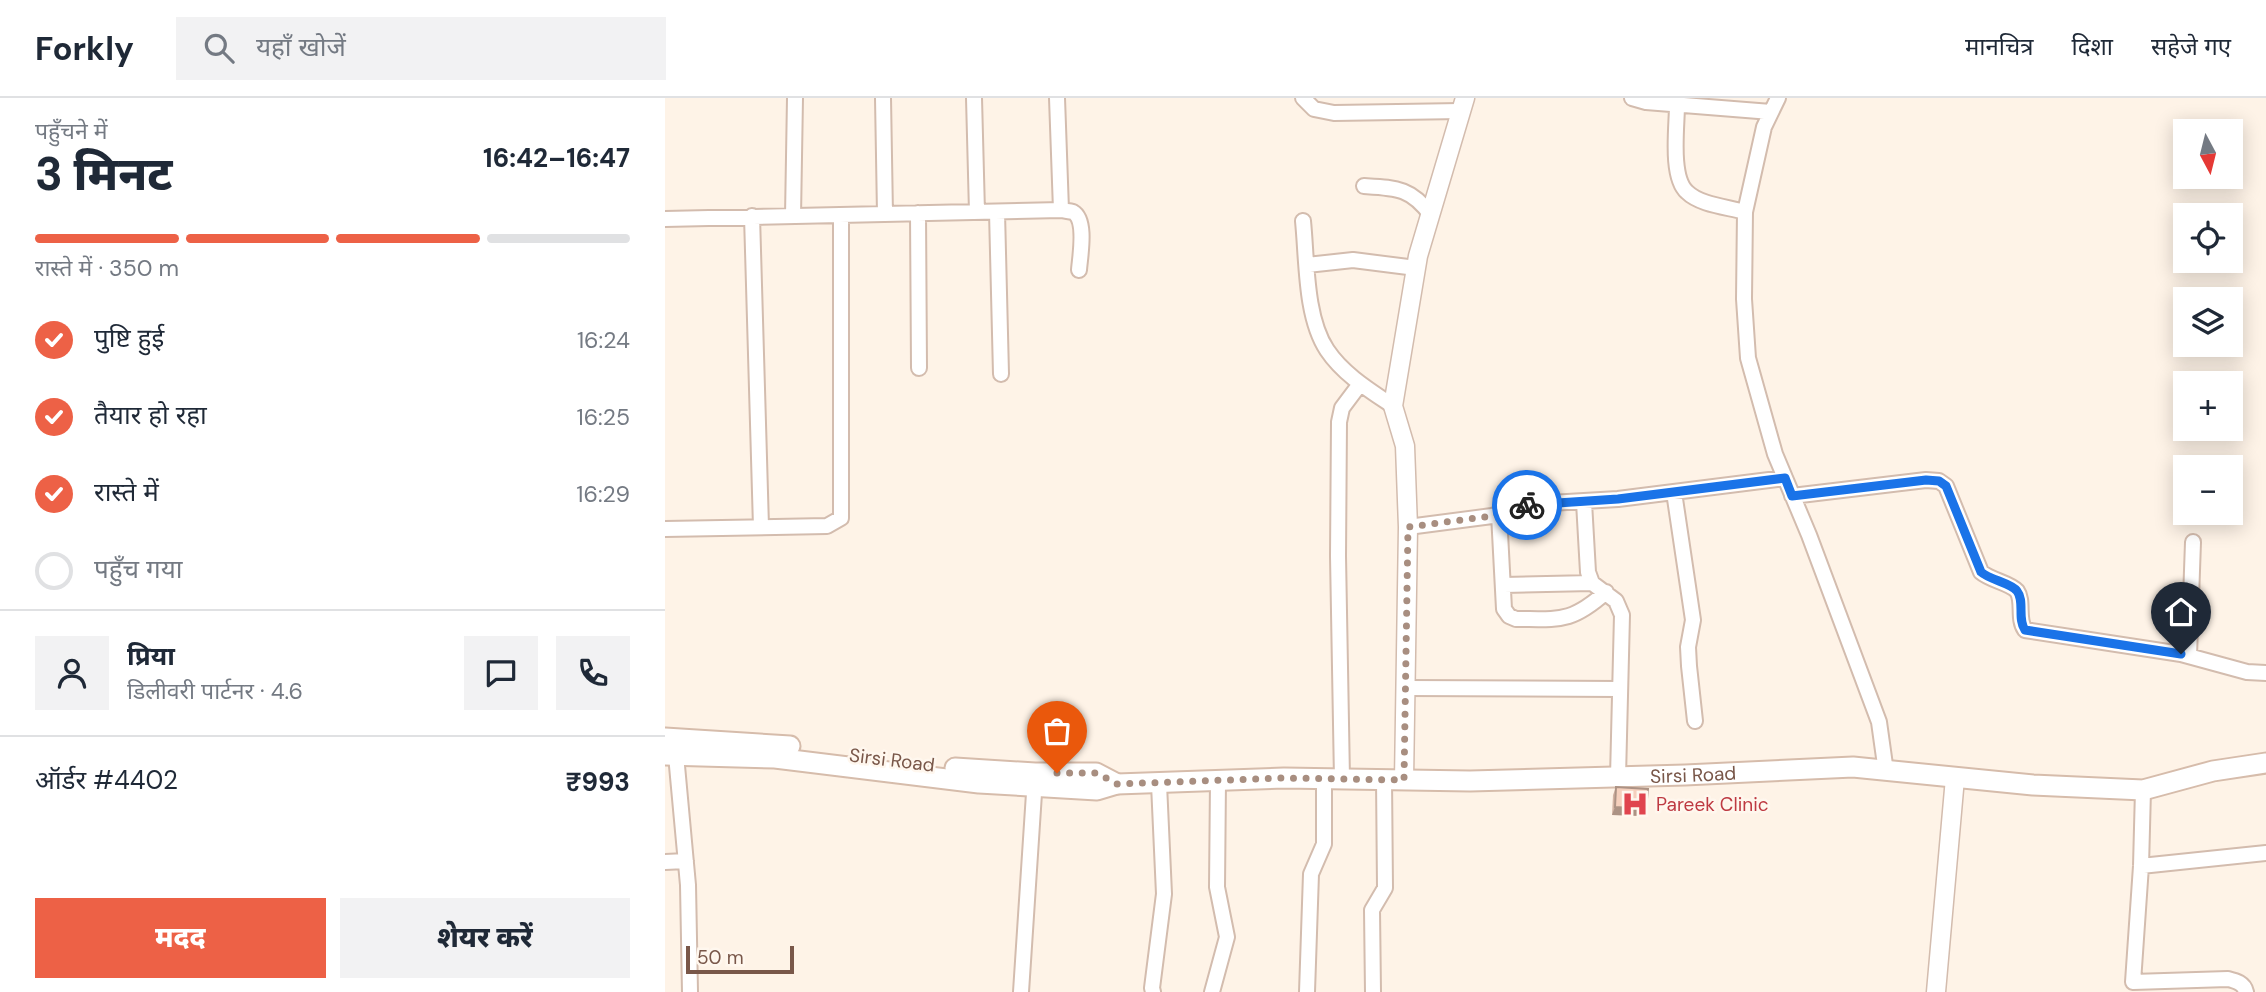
<!DOCTYPE html>
<html lang="hi">
<meta charset="utf-8">
<style>
:root{--surface:#fff;--page:#f2f2f3;--text:#1f2937;--muted:#747a83;--line:#e0e1e3;--accent:#ed6146}
body{margin:0;font-family:"DM Sans","Noto Sans Devanagari",sans-serif;background:var(--page);color:var(--text);height:100vh;display:flex;flex-direction:column;font-size:26px;white-space:nowrap}
*{box-sizing:border-box;margin:0}
p{font-size:23px;color:var(--muted)}
.icon{flex:none;width:38px;height:38px;fill:none;stroke:currentColor;stroke-width:2;stroke-linecap:round;stroke-linejoin:round}
.map{position:relative;flex:1;overflow:hidden}
.drawer{display:flex;flex-direction:column;background:var(--surface);width:665px}
.drawer>*{flex:none}
.needle{width:46px;rotate:173deg}
.fabs{position:absolute;left:1508px;top:21px;display:grid;gap:14px}
.fabs a{display:grid;place-items:center;width:70px;height:70px;border-radius:0px;background:var(--surface);box-shadow:0 4px 18px #0003;font-size:35px}
.scale{position:absolute;left:21px;bottom:18px;width:108px;box-sizing:border-box;padding-left:7px;border:4px solid #795749;border-top:0;font-size:19px;line-height:24px;white-space:nowrap;color:#795749;-webkit-text-stroke:5px #fff7ee;paint-order:stroke}
.pin{position:absolute;display:grid;place-items:center;width:60px;height:60px;color:#fff;margin:-72px -30px;border-radius:50% 50% 50% 0;rotate:-45deg;box-shadow:0 0 7px #0007}
.pin .icon{rotate:45deg}
.courier{position:absolute;display:grid;place-items:center;width:70px;height:70px;margin:-35px;border:5px solid #1a73e8;border-radius:50%;background:#fff;color:#222;box-shadow:0 2px 9px #0007}
.overview em{font-style:normal;font-weight:800}
.overview div{display:flex;flex-direction:column-reverse}
.overview{display:flex;align-items:center;justify-content:space-between;height:119px;padding:0 35px}
h1{font-size:46px;font-weight:800;line-height:52px}
.bar{display:grid;grid-template-columns:repeat(4,1fr);gap:10px 7px;align-content:center;height:84px;padding:0 35px}
.bar i{height:9px;border-radius:5px;background:var(--line)}
.bar .selected{background:var(--accent)}
.bar p{grid-column:span 4}
.line{display:flex;align-items:center;gap:18px;padding:0 35px;border-top:2px solid var(--line)}
.line div{flex:1}
.round{display:grid;place-items:center;flex:none;width:74px;height:74px;border-radius:0px;background:var(--page)}
ol{padding:0 35px;list-style:none}
li{display:flex;align-items:center;gap:21px;height:77px}
li p{margin-inline-start:auto}
li .icon{padding:7px;border-radius:50%;background:var(--accent);color:#fff;stroke-width:4}
li:last-child{color:var(--muted)}
li i{width:38px;height:38px;border:4px solid var(--line);border-radius:50%}
.action{display:flex;gap:14px;margin-top:auto;padding:14px 35px}
.action a{flex:1;height:80px;border-radius:0px;background:var(--accent);color:#fff;font-size:28px;font-weight:800;line-height:80px;text-align:center}
.action a+a{background:var(--page);color:var(--text)}
header{display:flex;align-items:center;gap:42px;box-sizing:border-box;height:98px;padding:0 35px;background:var(--surface);border-bottom:2px solid var(--line)}
header strong{font-size:33px}
nav{display:flex;gap:38px;margin-inline-start:auto;font-size:24px}
.search{width:490px;height:63px;background:var(--page);display:flex;align-items:center;gap:18px;box-sizing:border-box;padding:0 24px;border-radius:0px;color:var(--muted);font-size:26px}
main{display:flex;flex:1;min-height:0}
.map>svg:first-child{display:block}
.lines{fill:none;stroke-linecap:round;stroke-linejoin:round}
.minor-casing{stroke:#d3bcae;stroke-width:18}
.tertiary-casing{stroke:#d3bcae;stroke-width:21}
.secondary-casing{stroke:#d6bcab;stroke-width:23}
.minor{stroke:#fff;stroke-width:14}
.tertiary{stroke:#fff;stroke-width:18}
.secondary{stroke:#fff;stroke-width:19}
.wall{fill:#d3b3a3}
.shaded-wall{fill:#ac9284}
.building{fill:#f5d0bd;stroke:#ac9284;stroke-width:2}
.done{stroke:#a88e80;stroke-width:7;stroke-dasharray:0 12.6}
.route{stroke:#1a73e8;stroke-width:9}
.labels{text-anchor:middle;dominant-baseline:central;stroke-width:5;stroke-linejoin:round;paint-order:stroke}
.street-label{font-size:19px;fill:#795749;stroke:#fff7ee}
.health-label{font-size:19px;fill:#be3a42;stroke:#fff7ee;text-anchor:start}
</style>
<header>
<strong>Forkly</strong>
<div class="search"><svg class="icon" aria-label="search" viewBox="0 0 24 24"><circle cx="10" cy="10" r="6"/><path d="M15 15l6 6"/></svg>यहाँ खोजें</div>
<nav><a>मानचित्र</a><a>दिशा</a><a>सहेजे गए</a></nav>
</header>
<main>
<section class="drawer">
<div class="overview"><div><h1>3 मिनट</h1><p>पहुँचने में</p></div><em>16:42–16:47</em></div>
<div class="bar"><i class="selected"></i><i class="selected"></i><i class="selected"></i><i></i><p>रास्ते में · 350 m</p></div>
<ol>
<li><svg class="icon" aria-label="check" viewBox="0 0 24 24"><path d="M5 12l5 5 9-10"/></svg>पुष्टि हुई<p>16:24</p></li>
<li><svg class="icon" aria-label="check" viewBox="0 0 24 24"><path d="M5 12l5 5 9-10"/></svg>तैयार हो रहा<p>16:25</p></li>
<li><svg class="icon" aria-label="check" viewBox="0 0 24 24"><path d="M5 12l5 5 9-10"/></svg>रास्ते में<p>16:29</p></li>
<li><i></i>पहुँच गया</li>
</ol>
<div class="line" style="height:126px"><a class="round"><svg class="icon" aria-label="person" viewBox="0 0 24 24"><circle cx="12" cy="8" r="4"/><path d="M4 21q1-7 8-7t8 7"/></svg></a><div><b>प्रिया</b><p>डिलीवरी पार्टनर · 4.6</p></div><a class="round"><svg class="icon" aria-label="chat" viewBox="0 0 24 24"><path d="M4 5h16v11H9l-5 4z"/></svg></a><a class="round"><svg class="icon" aria-label="phone" viewBox="0 0 24 24"><path d="M5 4h4l2 5-3 2q2 4 5 5l2-3 5 2v4C11 20 4 13 5 4z"/></svg></a></div>
<div class="line" style="height:91px"><div>ऑर्डर #4402</div><b>₹993</b></div>
<div class="action"><a>मदद</a><a>शेयर करें</a></div>
</section>
<div class="map">
<svg width="1601" height="894" viewBox="0 0 1601 894">
<rect width="100%" height="100%" fill="#fef3e7"/>
<g class="lines">
<defs>
<path id="minor" d="M218,0l2,116
M309,0l3,114
M392,0l4,112
M638,0l11,11 20,4 127,-2
M967,0l14,4 125,10
M1113,0l-14,29 -19,85 -1,87 4,59 27,96 34,81 70,187 7,50
M1012,7c0,21 -7,72 10,87 13,13 41,15 58,20
M699,88c33,2 47,2 67,29
M332,114l4,162
M253,115l1,155
M87,118l9,311
M128,118l2,-118
M0,121l396,-9c4,1 8,1 12,2 14,8 7,44 6,58
M638,123c4,39 2,96 24,129 16,24 42,40 66,56
M642,167l46,-5 63,8
M1009,394l19,128 -5,27 1,19 6,55
M1127,398l134,-16 13,1 7,5 35,86c9,8 29,11 36,19 7,10 0,28 8,39l156,24 66,18 19,1
M919,404l4,70 4,11 24,18 6,14 -4,162
M834,416l5,95 5,7 7,3c44,0 55,4 90,-27
M743,429l84,-11 41,-12 85,-5 167,-21
M0,431l162,-3 14,-8v-303
M839,487l88,-2
M1524,558l4,-114
M742,590l213,1
M11,657l12,130 2,107
M677,681l-4,-223 1,-134 3,-14 18,-24
M1478,692l-2,76 -8,116 95,-3c8,2 16,4 18,13
M0,764l21,-1
M1476,768l125,-13
M356,894l14,-214
M488,894l-1,-4 12,-94 -5,-110
M547,894l15,-55 -10,-50 1,-106
M642,894l4,-118 13,-30v-65
M708,894l-1,-82 13,-22 -1,-109"/>
<path id="tertiary" d="M739,682l4,-253 -3,-81 -12,-40 25,-150 47,-158
M1271,894l19,-214"/>
<g id="secondary">
<path d="M0,640l125,8"/>
<path id="s1" d="M0,657l110,3 204,25 118,7 20,-6 167,-6 186,3 215,-6 168,-8 180,18 110,5 70,-19 53,-8"/>
<path d="M290,670l80,5h61l21,11"/>
</g>
</defs>
<use href="#minor" class="minor-casing"/>
<use href="#tertiary" class="tertiary-casing"/>
<use href="#secondary" class="secondary-casing"/>
<use href="#minor" class="minor"/>
<use href="#tertiary" class="tertiary"/>
<use href="#secondary" class="secondary"/>
</g>
<path class="wall" d="M951,689l30,22 -2,7 -32,-1 1,-20z"/>
<path class="shaded-wall" d="M950,709l31,2 -2,7 -32,-1z"/>
<path class="building" d="M951,689l32,2 -2,20 -31,-2z"/>
<g class="lines">
<path class="done" d="M392,675h40l20,11 167,-6 120,2 4,-253 84,-11 35,-11"/>
<path class="route" d="M862,407l91,-6 167,-21 7,18 134,-16 13,1 7,5 35,86c9,8 30,11 36,19 8,10 0,28 8,39l156,24"/>
</g>
<defs>
<symbol id="hospital-bare" viewBox="-9 -9 18 18"><path d="M-5-5h3v3.5h4V-5h3V5h-3V1.5h-4V5h-3Z" fill="#e0444e" stroke="#fff7ee" stroke-width="2.5" paint-order="stroke"/></symbol>
</defs>
<g fill-rule="evenodd">
<use href="#hospital-bare" x="951" y="687" width="38" height="38"/>
</g>
<g class="labels">
<g class="street-label">
<text transform="translate(227 662) rotate(7)">Sirsi Road</text>
<text stroke="none"><textPath href="#s1" startOffset="1031">Sirsi Road</textPath></text>
</g>
<g class="health-label">
<text x="991" y="706">Pareek Clinic</text>
</g>
</g>
</svg>
<div class="fabs">
<a><svg class="needle" viewBox="-14 -14 28 28"><path d="M0-13l5 13h-10z" fill="#e53935"/><path d="M0 13l5-13h-10z" fill="#747a83"/></svg></a>
<a><svg class="icon" aria-label="locate" viewBox="0 0 24 24"><circle cx="12" cy="12" r="6"/><path d="M12 2v4M12 18v4M2 12h4M18 12h4"/></svg></a>
<a><svg class="icon" aria-label="layers" viewBox="0 0 24 24"><path d="M12 4l9 5-9 5-9-5zM3 14l9 5 9-5"/></svg></a>
<a>+</a>
<a>−</a>
</div>
<div class="scale">50 m</div>
<div class="pin" style="left:392px;top:675px;background:#ea580c"><svg class="icon" aria-label="bag" viewBox="0 0 24 24"><path d="M5 8h14l-1 12H6zM9 8a3 3 0 0 1 6 0"/></svg></div>
<div class="pin" style="left:1516px;top:556px;background:#1f2937"><svg class="icon" aria-label="home" viewBox="0 0 24 24"><path d="M3 11l9-7 9 7M6 9v11h12V9"/></svg></div>
<div class="courier" style="left:862px;top:407px"><svg class="icon" aria-label="bike" viewBox="0 0 24 24"><circle cx="6" cy="16" r="4"/><circle cx="18" cy="16" r="4"/><path d="M6 16l4-8h5l3 8M10 8l3 8H6M13 5h3"/></svg></div>
</div>
</main>
